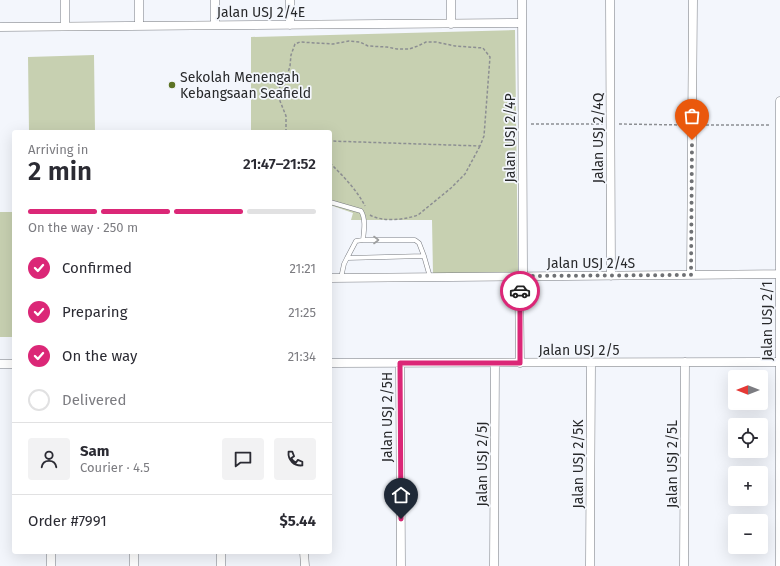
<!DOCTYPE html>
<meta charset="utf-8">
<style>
:root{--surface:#fff;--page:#f2f2f3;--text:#2b2b33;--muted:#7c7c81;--line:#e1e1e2;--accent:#db2777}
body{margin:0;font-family:"Fira Sans",sans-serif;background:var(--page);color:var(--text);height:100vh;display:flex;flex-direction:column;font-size:15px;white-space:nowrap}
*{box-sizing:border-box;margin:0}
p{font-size:13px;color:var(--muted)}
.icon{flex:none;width:22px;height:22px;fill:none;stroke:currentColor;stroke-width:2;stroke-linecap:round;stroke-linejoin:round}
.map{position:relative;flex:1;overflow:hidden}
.panel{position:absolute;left:12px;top:130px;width:320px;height:424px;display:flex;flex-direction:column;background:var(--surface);border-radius:4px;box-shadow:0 4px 16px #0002}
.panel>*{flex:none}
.needle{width:26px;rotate:270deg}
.tools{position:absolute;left:728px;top:370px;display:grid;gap:8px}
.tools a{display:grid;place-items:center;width:40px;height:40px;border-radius:4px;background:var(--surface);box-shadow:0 4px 16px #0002;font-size:20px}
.pin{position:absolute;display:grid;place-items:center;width:34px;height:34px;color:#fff;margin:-41px -17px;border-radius:50% 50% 50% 0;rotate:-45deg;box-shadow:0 0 4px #0007}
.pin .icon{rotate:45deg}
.courier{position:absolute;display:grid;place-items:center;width:40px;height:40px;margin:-20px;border:3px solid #db2777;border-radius:50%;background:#fff;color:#222;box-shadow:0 1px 5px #0007}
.head em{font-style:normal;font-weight:600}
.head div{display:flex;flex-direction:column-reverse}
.head{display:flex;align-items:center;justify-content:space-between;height:68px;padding:0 16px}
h1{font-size:26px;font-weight:600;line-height:30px}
.bar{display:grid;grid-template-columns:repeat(4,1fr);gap:6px 4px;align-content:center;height:48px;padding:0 16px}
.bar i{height:5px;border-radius:3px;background:var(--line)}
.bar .active{background:var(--accent)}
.bar p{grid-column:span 4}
.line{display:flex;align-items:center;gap:10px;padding:0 16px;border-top:1px solid var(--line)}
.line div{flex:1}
.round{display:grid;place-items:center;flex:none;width:42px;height:42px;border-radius:4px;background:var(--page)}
ol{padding:0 16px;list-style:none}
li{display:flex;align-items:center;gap:12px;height:44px}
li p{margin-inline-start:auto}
li .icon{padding:4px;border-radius:50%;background:var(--accent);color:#fff;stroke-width:4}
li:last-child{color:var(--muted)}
li i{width:22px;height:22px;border:2px solid var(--line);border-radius:50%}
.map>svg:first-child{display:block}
.green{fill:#c7d0b1}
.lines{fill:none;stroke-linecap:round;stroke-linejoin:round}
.service-casing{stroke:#787b80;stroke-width:5}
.minor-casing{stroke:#787b80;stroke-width:9}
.path{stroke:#8c8e92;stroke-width:1.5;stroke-dasharray:3 2;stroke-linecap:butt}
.service{stroke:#fff;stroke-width:4}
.minor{stroke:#fff;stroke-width:8}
.oneway{stroke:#9e9fa0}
.done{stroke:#6f7174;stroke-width:4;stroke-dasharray:0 7.2}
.route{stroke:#db2777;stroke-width:5}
.poi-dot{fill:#5c7324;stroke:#f3f6fc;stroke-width:1.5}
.labels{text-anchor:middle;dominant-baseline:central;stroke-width:3.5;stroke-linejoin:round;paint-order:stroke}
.street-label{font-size:14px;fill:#28292b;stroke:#f3f6fc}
.poi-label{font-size:14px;fill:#28292b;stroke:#f3f6fc;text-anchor:start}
</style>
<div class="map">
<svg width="780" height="566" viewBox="0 0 780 566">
<rect width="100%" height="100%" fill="#f3f6fc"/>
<path class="green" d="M515,30l3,242 -85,2 -1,-54h-81l2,-7 -23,-8v-73h-79v-95z
M94,55l1,77h-66l-1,-75z
M0,212h14v125h-14z"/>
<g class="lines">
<defs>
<path id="service" d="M330,202l31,9c5,8 3,20 2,29
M347,258l9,-17 7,-1h52l4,3 5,13
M341,278l3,-14 3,-6 77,-2 6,21"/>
<path id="minor" d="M65,0v26
M215,0v25
M451,0v24
M522,0l1,276
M610,0l1,276
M290,25v-25
M139,26v-26
M0,27l522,-4
M691,275l2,-275
M519,276l1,87
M330,278l450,-4
M330,363l450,-1
M400,363l1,203
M0,364h14
M134,552v14
M304,552l1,14
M51,566v-14
M221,566v-14
M494,566l1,-203
M590,566l1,-203
M684,566l1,-204
M780,566v-465"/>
</defs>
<use href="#service" class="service-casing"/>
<use href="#minor" class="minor-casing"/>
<path class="path" d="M531,124h72
M619,124l64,1
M701,125h70
M286,132v-16l-6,-15 -1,-7 1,-9 3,-7 5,-5 2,-7 1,-11 4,-11 5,-2 33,2 16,-3 11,1 8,4 19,1 10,2h12l9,-3 8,-4h10l19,4 28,2 7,9 -6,79 -4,10 -150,-5
M330,163c13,13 27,27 35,43
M370,215c12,7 35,5 48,0l33,-27 14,-14 15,-28"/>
<use href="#service" class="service"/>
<use href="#minor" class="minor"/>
</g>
<defs><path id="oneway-chevron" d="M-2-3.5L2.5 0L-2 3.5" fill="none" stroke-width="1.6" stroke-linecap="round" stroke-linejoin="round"/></defs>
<use class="oneway" href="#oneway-chevron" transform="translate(376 240)"/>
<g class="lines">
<path class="done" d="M520,291l-1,-15 172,-1 1,-135"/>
<path class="route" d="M401,519l-1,-156h120v-72"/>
</g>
<circle class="poi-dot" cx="172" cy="85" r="4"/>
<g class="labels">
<g class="street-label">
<text x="261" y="12">Jalan USJ 2/4E</text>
<text transform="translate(510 138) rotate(-90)">Jalan USJ 2/4P</text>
<text transform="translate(598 138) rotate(-90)">Jalan USJ 2/4Q</text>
<text x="591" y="263">Jalan USJ 2/4S</text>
<text transform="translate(767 321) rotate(-90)">Jalan USJ 2/1</text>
<text x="579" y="350">Jalan USJ 2/5</text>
<text transform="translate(387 417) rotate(-90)">Jalan USJ 2/5H</text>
<text transform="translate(482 464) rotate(-90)">Jalan USJ 2/5J</text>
<text transform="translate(578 464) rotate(-90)">Jalan USJ 2/5K</text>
<text transform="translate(672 464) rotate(-90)">Jalan USJ 2/5L</text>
</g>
<g class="poi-label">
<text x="180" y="77">Sekolah Menengah<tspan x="180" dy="16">Kebangsaan Seafield</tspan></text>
</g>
</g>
</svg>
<div class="tools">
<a><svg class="needle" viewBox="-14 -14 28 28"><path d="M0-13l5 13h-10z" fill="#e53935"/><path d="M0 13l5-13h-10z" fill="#7c7c81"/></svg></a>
<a><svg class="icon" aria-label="locate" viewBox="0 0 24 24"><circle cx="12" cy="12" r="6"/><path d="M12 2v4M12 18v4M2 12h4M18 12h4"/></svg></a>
<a>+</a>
<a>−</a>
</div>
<div class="pin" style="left:692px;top:140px;background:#ea580c"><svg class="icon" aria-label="bag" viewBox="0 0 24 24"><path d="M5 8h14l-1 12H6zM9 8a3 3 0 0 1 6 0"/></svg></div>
<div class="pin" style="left:401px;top:519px;background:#1f2937"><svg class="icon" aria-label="home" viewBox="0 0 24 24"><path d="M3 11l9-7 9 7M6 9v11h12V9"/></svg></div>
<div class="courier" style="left:520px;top:291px"><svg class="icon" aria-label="car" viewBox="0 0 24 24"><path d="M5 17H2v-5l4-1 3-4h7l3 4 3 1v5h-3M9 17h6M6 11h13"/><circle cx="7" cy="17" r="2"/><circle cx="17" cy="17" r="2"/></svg></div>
<section class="panel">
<div class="head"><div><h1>2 min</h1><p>Arriving in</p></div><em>21:47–21:52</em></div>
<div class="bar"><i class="active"></i><i class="active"></i><i class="active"></i><i></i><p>On the way · 250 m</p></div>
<ol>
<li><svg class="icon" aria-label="check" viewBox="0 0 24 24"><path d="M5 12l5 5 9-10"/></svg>Confirmed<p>21:21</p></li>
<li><svg class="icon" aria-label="check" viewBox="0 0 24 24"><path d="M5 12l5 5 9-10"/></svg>Preparing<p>21:25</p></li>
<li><svg class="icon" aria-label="check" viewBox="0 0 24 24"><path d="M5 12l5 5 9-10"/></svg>On the way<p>21:34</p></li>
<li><i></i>Delivered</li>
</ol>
<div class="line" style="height:72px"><a class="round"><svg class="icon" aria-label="person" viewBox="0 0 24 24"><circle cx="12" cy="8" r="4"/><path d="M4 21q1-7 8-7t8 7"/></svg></a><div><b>Sam</b><p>Courier · 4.5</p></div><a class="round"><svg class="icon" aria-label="chat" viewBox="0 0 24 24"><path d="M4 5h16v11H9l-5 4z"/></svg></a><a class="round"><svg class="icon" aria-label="phone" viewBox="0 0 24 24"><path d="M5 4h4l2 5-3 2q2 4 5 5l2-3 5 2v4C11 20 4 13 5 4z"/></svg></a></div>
<div class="line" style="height:52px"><div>Order #7991</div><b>$5.44</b></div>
</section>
</div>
